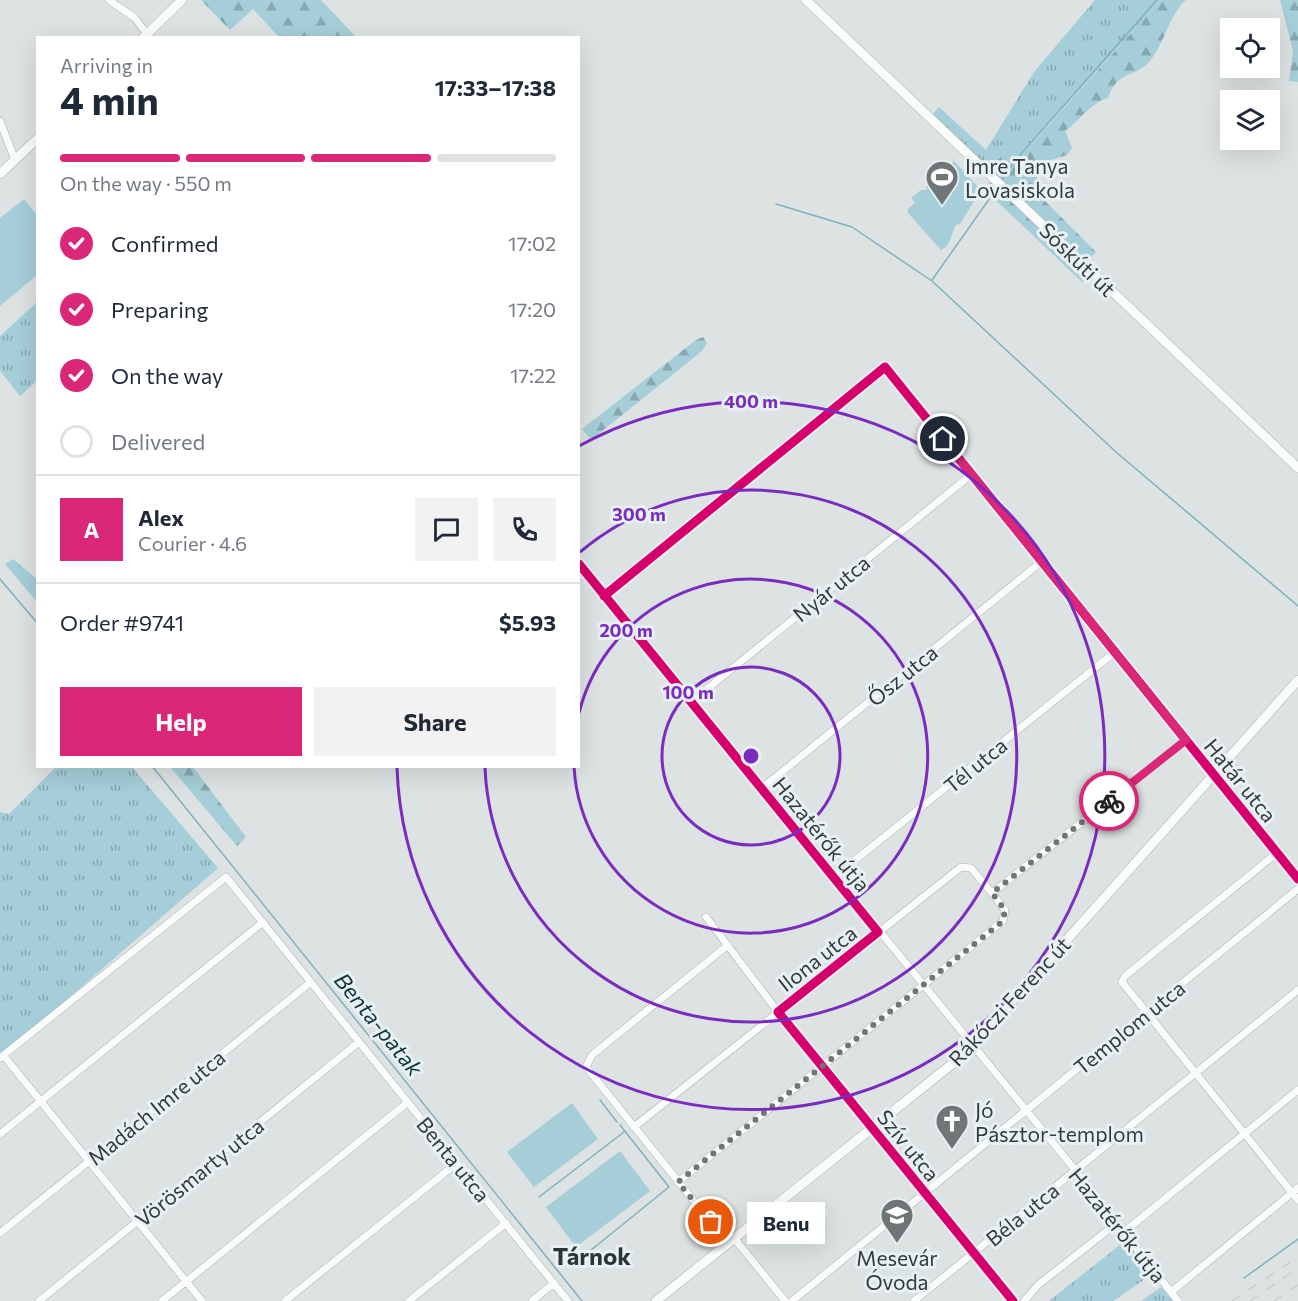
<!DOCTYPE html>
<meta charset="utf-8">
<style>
:root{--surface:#fff;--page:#f2f2f3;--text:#1f2937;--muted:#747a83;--line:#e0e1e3;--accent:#db2777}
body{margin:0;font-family:Commissioner,sans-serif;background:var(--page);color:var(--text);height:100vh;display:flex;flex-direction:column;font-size:22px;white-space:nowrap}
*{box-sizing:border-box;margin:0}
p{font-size:20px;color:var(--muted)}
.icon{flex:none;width:33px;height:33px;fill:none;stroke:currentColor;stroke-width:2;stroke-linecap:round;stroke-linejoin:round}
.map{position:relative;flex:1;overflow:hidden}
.sheet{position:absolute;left:36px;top:36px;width:544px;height:732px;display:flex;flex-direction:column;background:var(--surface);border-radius:0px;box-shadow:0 6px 24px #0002}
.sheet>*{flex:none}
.tools{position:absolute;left:1220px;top:18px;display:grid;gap:12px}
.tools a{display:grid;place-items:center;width:60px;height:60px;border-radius:0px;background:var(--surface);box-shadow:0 6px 24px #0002;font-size:30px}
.pin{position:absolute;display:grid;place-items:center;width:51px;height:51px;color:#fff;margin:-26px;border:3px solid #fff;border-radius:50%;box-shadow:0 2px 6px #0007}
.courier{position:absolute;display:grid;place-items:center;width:60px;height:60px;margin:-30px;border:4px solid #db2777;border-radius:50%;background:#fff;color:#222;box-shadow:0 2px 8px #0007}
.bubble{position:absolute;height:42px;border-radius:0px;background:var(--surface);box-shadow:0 6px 24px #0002;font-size:20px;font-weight:700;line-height:42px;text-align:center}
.headline em{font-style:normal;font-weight:700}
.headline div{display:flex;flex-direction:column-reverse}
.headline{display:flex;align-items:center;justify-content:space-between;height:102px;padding:0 24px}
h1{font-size:39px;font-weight:700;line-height:45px}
.bar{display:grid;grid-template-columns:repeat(4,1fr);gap:9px 6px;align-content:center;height:72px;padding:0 24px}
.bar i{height:8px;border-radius:4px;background:var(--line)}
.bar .active{background:var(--accent)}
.bar p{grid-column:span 4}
.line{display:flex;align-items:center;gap:15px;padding:0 24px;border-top:2px solid var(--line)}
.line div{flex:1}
.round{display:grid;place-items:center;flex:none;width:63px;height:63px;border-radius:0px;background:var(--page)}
ol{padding:0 24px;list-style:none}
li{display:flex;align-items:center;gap:18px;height:66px}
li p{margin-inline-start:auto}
li .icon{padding:6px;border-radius:50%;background:var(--accent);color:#fff;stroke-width:4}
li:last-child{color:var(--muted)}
li i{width:33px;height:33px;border:3px solid var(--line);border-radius:50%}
.button{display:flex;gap:12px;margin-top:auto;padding:12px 24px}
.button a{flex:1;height:69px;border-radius:0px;background:var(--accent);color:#fff;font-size:24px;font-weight:700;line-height:69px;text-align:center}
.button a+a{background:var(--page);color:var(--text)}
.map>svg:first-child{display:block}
.grass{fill:url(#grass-tufts)}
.forest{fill:url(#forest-firs)}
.garden{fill:#a5ced8}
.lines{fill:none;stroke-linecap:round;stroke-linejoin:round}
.stream{stroke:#7eb2be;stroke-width:1.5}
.street-casing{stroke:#adb1b2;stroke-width:8}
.secondary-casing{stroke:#adb1b2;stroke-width:10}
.street{stroke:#fafbfb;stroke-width:7}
.secondary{stroke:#fafbfb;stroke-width:9}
.rail{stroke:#cbcdce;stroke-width:1.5;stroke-dasharray:10 10;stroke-linecap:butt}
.cycleway-casing{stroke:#e7f1f4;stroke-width:13}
.cycleway{stroke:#d6006c;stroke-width:9}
.done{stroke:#707576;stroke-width:6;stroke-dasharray:0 10.8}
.route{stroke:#db2777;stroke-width:8}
.ring{fill:none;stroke:#7b2cbf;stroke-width:3}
.labels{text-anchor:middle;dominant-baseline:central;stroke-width:6;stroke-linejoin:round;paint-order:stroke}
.poi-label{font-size:21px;fill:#363a3b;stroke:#e7f1f4;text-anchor:start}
.street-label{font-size:21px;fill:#363a3b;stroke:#e7f1f4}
.water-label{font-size:22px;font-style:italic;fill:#11353c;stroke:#e7f1f4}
.quarter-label{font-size:24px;font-weight:bold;fill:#2c3436;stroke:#e7f1f4}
.centre{fill:#7b2cbf;stroke:#e7f1f4;stroke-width:3}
.ring-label{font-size:18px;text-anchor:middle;font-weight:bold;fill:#7b2cbf;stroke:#e7f1f4;stroke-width:6;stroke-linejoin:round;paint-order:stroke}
</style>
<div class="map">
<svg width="1298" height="1301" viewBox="0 0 1298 1301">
<defs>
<pattern id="grass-tufts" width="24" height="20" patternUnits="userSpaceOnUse" patternTransform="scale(1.5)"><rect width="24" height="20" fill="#a5ced8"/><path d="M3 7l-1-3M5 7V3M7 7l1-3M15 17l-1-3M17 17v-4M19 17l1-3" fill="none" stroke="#87a8b0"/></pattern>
<pattern id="forest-firs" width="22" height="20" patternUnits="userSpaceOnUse" patternTransform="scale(1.5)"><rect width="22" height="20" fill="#a5ced8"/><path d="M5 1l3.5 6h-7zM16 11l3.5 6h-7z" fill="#87a8b0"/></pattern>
</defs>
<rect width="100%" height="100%" fill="#dde2e3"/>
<path class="grass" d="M1095,0h66l-136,150h-17l-19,18 -56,-54 6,-7 47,43 48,-78z
M37,302v79l-17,15 -20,-25v-35z
M56,767h76l86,101 -218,190v-246l9,2z
M1125,1241l27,32 -1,7 -3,-3 -35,24h-64z
M1161,1287l12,14h-32l19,-13z"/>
<path class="forest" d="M201,0h120l35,37h-77l-26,-28 -23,21z
M1161,0h25c-18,16 -21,44 -37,62 -14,16 -32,8 -41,36 -18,5 -27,22 -43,33l7,17 -5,7 -16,5 -17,22 9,17 53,53 -15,16 8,7 -7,7 -98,-93 12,-14 -7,-7 19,-18h18z
M1280,0h18v82l-9,-1 4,-30z
M703,337l4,6 -5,8 -111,89 -9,-11 114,-89z
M13,559l24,20v23l-32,-38z
M170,767h23l53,70 -9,9z"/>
<path class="garden" d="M954,161l27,29 -21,34 -4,1c-5,8 -4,20 -15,25l-33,-37v-4l7,-6 -4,-5 10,-8h6l-1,-3z
M24,199l13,16v60l-37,31v-88z
M572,1103l26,36 -64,48 -27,-35z
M620,1151l30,40 -74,56 -30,-40z"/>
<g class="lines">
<path class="stream" d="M1001,181l13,-19 143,-162
M776,204l76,23 80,54 184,171 182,154
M932,280l65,-92
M0,579l38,45
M152,766l430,535
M600,1100l17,22
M539,1197l85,-65
M580,1259l89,-72 -49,-62
M1244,1278l54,-39"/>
<defs>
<path id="street" d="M109,0l26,18 15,20
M0,121l15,39
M579,564l497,607 102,130
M604,596l281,-229 413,512
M691,702l281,-228
M762,788l279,-226
M1277,853l-152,123 -3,6 176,218
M834,877l281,-225
M706,917l72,95 235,289
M728,945l-136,110 -6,12 142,176
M4,1056l198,245
M0,1058l226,-181 342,424
M634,1127l327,-260 10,1 21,25
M0,1134l263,-212
M678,1182l325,-261 2,-11 -13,-17 194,-153
M1124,1232l174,-142
M0,1233l311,-251
M734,1238l51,63
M1171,1292l127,-104
M39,1301l320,-259
M162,1301l246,-199
M285,1301l172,-138
M409,1301l97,-78
M532,1301l22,-18
M792,1301l506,-412
M914,1301l384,-311
M1024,1301l14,-16 79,-62"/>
<path id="secondary" d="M806,0l492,468
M143,38l39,-38
M0,174l38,-36
M656,1301l311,-249 331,-372"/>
</defs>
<use href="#street" class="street-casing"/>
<use href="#secondary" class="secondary-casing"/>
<use href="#street" class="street"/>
<use href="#secondary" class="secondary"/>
<path class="rail" d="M1232,1301l66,-44
M1250,1301l48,-33
M1274,1301l24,-16"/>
<defs>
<path id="cycleway" d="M579,564l299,368 -100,80 235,289
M604,596l281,-229 413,512"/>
</defs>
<use href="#cycleway" class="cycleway-casing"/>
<use href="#cycleway" class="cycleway"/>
</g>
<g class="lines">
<path class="done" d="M711,1222l-33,-40 325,-261 2,-11 -13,-17 117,-92"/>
<path class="route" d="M943,439l243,301 -77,61"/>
</g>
<g class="ring">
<circle cx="751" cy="756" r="89"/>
<path d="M579 713A177 177 0 1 1 574 767"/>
<path d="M580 552A266 266 0 1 1 485 768"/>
<path d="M579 446A354 354 0 1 1 397 768"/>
</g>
<defs>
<symbol id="stadium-pin" viewBox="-11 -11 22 30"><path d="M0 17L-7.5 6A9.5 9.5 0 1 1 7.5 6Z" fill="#707576" stroke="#e7f1f4"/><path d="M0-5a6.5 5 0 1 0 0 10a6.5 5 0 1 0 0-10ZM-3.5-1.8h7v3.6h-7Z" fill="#fff"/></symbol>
<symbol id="church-pin" viewBox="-11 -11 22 30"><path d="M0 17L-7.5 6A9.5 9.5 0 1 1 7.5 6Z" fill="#707576" stroke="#e7f1f4"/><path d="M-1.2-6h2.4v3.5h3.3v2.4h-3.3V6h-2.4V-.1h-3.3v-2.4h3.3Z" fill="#fff"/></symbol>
<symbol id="school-pin" viewBox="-11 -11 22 30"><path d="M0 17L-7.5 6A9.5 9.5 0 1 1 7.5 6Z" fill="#707576" stroke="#e7f1f4"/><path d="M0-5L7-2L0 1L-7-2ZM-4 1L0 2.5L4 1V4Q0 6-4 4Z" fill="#fff"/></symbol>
</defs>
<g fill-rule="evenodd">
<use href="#stadium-pin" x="923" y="158" width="38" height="52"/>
<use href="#church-pin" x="933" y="1102" width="38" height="52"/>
<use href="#school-pin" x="878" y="1196" width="38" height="52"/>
</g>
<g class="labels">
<g class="poi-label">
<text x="965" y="165">Imre Tanya<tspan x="965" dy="24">Lovasiskola</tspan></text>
<text x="975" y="1109">Jó<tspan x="975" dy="24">Pásztor-templom</tspan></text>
<text x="897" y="1257" text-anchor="middle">Mesevár<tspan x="897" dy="24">Óvoda</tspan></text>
</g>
<g class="street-label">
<text transform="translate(1078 259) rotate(44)">Sóskúti út</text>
<text transform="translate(831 588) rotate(-39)">Nyár utca</text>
<text transform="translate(902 675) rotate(-39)">Ősz utca</text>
<text transform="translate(975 765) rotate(-39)">Tél utca</text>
<text transform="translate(1241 780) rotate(51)">Határ utca</text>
<text transform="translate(822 834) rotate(51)">Hazatérők útja</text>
<text transform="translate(817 958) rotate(-38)">Ilona utca</text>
<text transform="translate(1009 1001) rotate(-47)">Rákóczi Ferenc út</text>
<text transform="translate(1129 1027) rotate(-39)">Templom utca</text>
<text transform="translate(156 1107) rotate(-39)">Madách Imre utca</text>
<text transform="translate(909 1145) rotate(51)">Szív utca</text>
<text transform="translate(454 1159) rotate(51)">Benta utca</text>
<text transform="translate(199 1172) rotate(-39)">Vörösmarty utca</text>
<text transform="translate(1022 1214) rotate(-39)">Béla utca</text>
<text transform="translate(1118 1225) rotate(51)">Hazatérők útja</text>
</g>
<g class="water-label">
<text transform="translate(379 1024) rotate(51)">Benta-patak</text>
</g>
<g class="quarter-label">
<text x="592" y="1255">Tárnok</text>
</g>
</g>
<circle cx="751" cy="756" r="9" class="centre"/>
<g class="ring-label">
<text x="751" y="408">400 m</text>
<text x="639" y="521">300 m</text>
<text x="626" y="637">200 m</text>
<text x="688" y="699">100 m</text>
</g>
</svg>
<div class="tools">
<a><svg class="icon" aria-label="locate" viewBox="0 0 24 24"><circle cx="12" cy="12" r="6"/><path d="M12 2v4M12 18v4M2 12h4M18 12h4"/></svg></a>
<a><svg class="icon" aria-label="layers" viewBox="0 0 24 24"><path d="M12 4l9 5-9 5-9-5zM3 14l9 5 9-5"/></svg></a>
</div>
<div class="pin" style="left:711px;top:1222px;background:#ea580c"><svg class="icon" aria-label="bag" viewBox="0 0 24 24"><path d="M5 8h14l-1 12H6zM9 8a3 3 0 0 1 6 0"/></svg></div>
<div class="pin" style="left:943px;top:439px;background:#1f2937"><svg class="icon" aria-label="home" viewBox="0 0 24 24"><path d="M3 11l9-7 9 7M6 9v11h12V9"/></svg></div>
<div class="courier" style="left:1109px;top:801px"><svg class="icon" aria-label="bike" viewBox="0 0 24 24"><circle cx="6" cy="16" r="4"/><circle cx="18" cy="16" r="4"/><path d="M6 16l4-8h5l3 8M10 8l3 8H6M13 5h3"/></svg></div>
<div class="bubble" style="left:747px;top:1202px;width:78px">Benu</div>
<section class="sheet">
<div class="headline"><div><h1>4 min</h1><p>Arriving in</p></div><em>17:33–17:38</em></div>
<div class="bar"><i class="active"></i><i class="active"></i><i class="active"></i><i></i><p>On the way · 550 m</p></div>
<ol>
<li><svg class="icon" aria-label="check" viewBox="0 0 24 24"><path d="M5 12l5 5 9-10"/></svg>Confirmed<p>17:02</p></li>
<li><svg class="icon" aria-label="check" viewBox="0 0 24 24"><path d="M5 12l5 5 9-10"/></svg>Preparing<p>17:20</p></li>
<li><svg class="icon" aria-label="check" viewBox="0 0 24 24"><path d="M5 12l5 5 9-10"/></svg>On the way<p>17:22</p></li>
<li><i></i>Delivered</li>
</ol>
<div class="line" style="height:108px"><b class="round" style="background:var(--accent);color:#fff">A</b><div><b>Alex</b><p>Courier · 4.6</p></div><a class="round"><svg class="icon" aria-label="chat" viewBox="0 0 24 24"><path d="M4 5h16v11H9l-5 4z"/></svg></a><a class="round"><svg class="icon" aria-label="phone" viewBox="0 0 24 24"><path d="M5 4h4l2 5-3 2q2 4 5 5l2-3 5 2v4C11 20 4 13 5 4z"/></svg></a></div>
<div class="line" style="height:78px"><div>Order #9741</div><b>$5.93</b></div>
<div class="button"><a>Help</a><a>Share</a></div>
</section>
</div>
